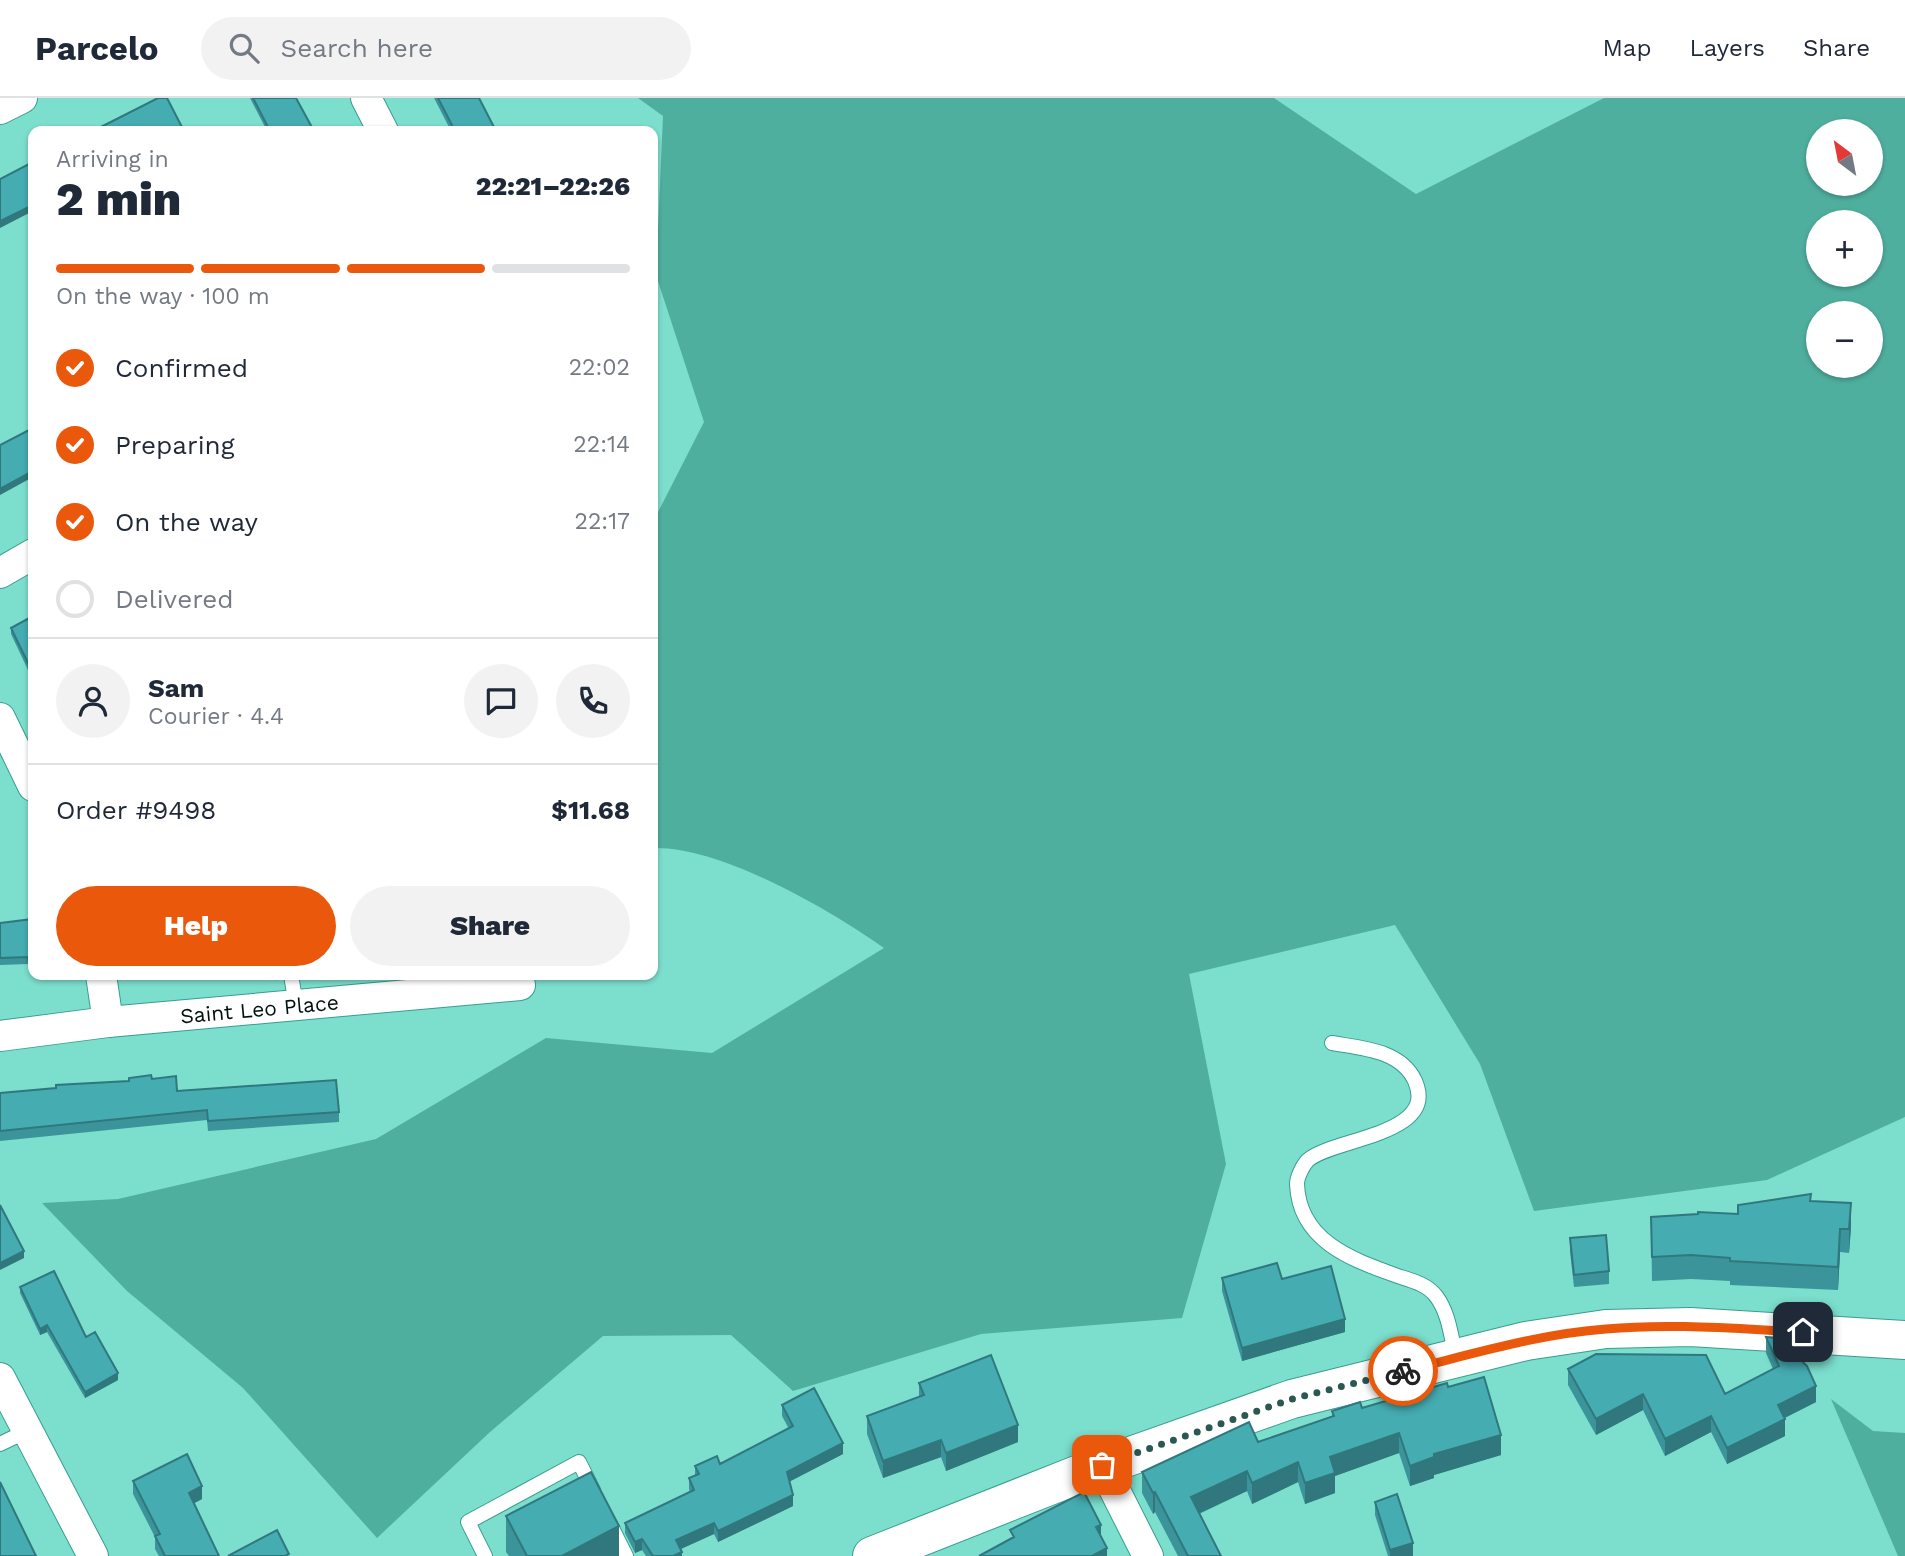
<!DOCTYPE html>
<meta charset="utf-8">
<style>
:root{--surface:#fff;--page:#f2f2f3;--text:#1f2937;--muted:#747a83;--line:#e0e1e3;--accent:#ea580c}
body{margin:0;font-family:"Work Sans",sans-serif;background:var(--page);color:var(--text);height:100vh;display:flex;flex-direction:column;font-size:26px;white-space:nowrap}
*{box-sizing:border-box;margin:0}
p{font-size:23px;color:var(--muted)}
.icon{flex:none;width:38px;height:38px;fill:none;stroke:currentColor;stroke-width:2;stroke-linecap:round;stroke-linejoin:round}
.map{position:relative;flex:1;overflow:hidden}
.side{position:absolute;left:28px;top:28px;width:630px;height:854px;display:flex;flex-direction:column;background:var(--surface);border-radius:14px;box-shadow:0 2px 5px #0004}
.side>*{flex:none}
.needle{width:46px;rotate:328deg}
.buttons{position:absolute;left:1806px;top:21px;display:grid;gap:14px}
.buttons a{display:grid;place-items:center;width:77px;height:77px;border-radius:50%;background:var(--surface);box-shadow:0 2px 5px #0004;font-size:35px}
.pin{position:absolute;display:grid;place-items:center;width:60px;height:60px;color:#fff;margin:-30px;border-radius:14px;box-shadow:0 4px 10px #0006}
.courier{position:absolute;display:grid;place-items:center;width:70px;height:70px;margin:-35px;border:5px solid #ea580c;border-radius:50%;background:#fff;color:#222;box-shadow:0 2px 9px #0007}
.headline em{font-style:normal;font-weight:800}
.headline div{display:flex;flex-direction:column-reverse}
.headline{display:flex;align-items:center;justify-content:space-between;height:119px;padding:0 28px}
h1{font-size:46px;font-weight:800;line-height:52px}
.bar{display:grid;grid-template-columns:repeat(4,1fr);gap:10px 7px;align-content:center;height:84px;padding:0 28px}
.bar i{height:9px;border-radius:5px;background:var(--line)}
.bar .on{background:var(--accent)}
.bar p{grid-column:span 4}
.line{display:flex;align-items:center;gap:18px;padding:0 28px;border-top:2px solid var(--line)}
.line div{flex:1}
.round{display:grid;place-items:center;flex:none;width:74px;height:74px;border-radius:37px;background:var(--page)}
ol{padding:0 28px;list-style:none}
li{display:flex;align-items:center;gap:21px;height:77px}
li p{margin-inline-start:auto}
li .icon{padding:7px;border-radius:50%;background:var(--accent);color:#fff;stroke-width:4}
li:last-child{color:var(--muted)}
li i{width:38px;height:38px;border:4px solid var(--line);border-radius:50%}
.cta{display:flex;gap:14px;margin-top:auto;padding:14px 28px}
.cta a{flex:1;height:80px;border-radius:42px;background:var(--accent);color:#fff;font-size:28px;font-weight:800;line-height:80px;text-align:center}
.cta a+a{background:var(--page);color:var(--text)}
header{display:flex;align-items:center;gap:42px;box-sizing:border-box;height:98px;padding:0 35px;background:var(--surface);border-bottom:2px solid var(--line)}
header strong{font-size:33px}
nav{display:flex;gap:38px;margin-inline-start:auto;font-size:24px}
.search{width:490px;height:63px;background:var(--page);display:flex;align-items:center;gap:18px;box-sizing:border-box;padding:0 24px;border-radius:38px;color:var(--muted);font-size:26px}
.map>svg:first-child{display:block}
.forest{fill:#4faf9f;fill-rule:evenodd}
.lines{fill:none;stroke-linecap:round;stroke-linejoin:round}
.lane-casing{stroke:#379e8e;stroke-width:16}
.street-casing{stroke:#379e8e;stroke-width:32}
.secondary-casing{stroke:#379e8e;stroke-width:40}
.lane{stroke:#fff;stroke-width:14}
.street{stroke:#fff;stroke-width:30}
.secondary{stroke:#fff;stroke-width:38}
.wall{fill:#3b9499}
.shaded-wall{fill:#30787d}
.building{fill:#45acb2;stroke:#30787d;stroke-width:2}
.done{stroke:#2b5951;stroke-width:7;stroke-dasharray:0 12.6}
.route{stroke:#ea580c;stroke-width:9}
.labels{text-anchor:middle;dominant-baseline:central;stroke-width:5;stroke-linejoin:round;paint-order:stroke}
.street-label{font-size:21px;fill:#00110e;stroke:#c8f5ec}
</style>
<header>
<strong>Parcelo</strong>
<div class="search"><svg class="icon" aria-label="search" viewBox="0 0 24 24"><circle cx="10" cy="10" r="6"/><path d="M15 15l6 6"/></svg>Search here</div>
<nav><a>Map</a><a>Layers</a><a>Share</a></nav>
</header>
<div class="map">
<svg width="1905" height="1458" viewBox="0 0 1905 1458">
<rect width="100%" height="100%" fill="#7cdecd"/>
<path class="forest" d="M638,0h636l142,96 188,-96h301v1019l-138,63 -233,31 -54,-147 -85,-139 -206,49 37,190 -44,154 -201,16 -188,57 -62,-56 -128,1 -113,96 -113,106 -134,-150 -116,-97 -85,-88 76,-4 258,-60 170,-101 166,15 172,-105c-55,-39 -164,-102 -231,-100v-326l51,-100 -48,-147 7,-159zM1818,33h53v53h-53zM1818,124h53v53h-53zM1818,215h53v53h-53z
M1831,1301l42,32 32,2v123h-7z"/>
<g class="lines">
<defs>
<path id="lane" d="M291,877l5,30
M1332,945c29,5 69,7 83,38 24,54 -81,57 -107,79 -5,5 -11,17 -11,24 2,56 53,75 98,91 14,5 31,8 41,21 13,17 15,41 20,61
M0,1346l27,-13
M610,1426l16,32
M485,1458l-17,-34 111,-60 14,28"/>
<g id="street">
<path d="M366,0l17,33"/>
<path d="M0,11l22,-11"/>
<path d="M0,475l33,-19"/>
<path d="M0,620l33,68"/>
<path d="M101,877l7,47"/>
<path id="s1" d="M0,938l108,-14 412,-37"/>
<path d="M0,1280l93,178"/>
<path d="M1102,1367l46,91"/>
</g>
<path id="secondary" d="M872,1458l205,-81 215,-76 234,-58 80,-12 84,-2 215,13"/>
</defs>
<use href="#lane" class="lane-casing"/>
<use href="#street" class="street-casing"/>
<use href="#secondary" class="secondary-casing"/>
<use href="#lane" class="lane"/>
<use href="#street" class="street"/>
<use href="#secondary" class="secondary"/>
</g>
<path class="wall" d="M250,0h46l18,33h-47z
M434,0h45l17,33h-45z
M33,518l-5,54 -17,-36v-6z
M33,821v47l-5,1v-3l-28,1v-42z
M152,981l25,12 162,21v10l-131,9 -1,-11 -207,21v-48z
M1811,1103l40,26 -2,26 -9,-1 -2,38 -108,-5v-4l-39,-2 -39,2 -1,-64 87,-3z
M1570,1140l39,33v13l-35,3 -4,-36z
M1222,1180l60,1 63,53 -103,29 -20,-70z
M20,1189l66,50 32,43 -33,18 -38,-66 -7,3 -20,-42z
M1766,1239l50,65 -31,16v18l-58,28 -16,-32 -46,24 -22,-46 -47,25 -28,-50v-16l157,25 48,-25 -7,-16z
M919,1285l99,59 -72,29 -5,-14 -58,21 -16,-44v-18l52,-19z
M1448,1289l53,68 -67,20v3l-24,8 -11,-33 -64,23v17l-30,11 -7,-22 -46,22 -5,-13 -48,23 22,42h-43l-23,-44 -2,2 -11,-21v-21l116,-30 74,-26v-5l30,-3z
M782,1307l61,49 -54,27 4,25 -75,36 -4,-8 -33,15 1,7h-36l-4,-6 -7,3 -10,-20v-10l65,-31 -1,-3v-11l6,-3v-9l25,-2 69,-35 -7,-13z
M133,1383l69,18 -8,4 25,53h-60l-4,-7v-12l-22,-43z
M1375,1404l38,54h-25l-13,-41z
M506,1418l113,40h-110l-3,-4z"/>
<path class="shaded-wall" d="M33,107v6l-33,17v-7z
M33,373v6l-33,18v-6z
M33,563v6l-5,3v-7z
M1851,1105v24l-2,26v-24z
M1840,1131v23l-2,38v-23z
M24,1153v7l-24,12v-7z
M1345,1221v13l-103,29v-13z
M47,1227v7l-7,3v-6z
M118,1275v7l-33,18v-6z
M1816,1288v16l-38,19v-16z
M1643,1296v16l-47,25v-16z
M1711,1318v16l-46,24v-17z
M1785,1321v17l-58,28v-16z
M1018,1327v17l-72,29v-18z
M1399,1335v20l-64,23v17l-30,11v-21l25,-26z
M1501,1337v20l-67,20v3l-24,8v-20l24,-12z
M941,1342v17l-58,21v-17z
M843,1345v11l-56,29v-11z
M1298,1364v20l-46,22v-21z
M1247,1373v20l-56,26v-20z
M202,1388v13l-13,7v-13z
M1155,1394v20l-2,2v-21z
M793,1397v11l-75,36v-11z
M714,1425v11l-38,17v-11z
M1101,1427v16l-5,-14z
M619,1428v30h-57z
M642,1441v11l-7,3v-11z
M1413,1445v13h-23v-6z
M1107,1450v8h-15z
M682,1454v4h-9z"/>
<path class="building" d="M158,0h9l16,31 -5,2h-85z
M253,0h43l18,33h-44z
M438,0h41l17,33h-41z
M33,64v43l-33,16v-42z
M33,330v43l-33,18v-44z
M33,518v45l-5,2 -17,-35z
M33,821v41h-5v-3l-28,1v-35z
M151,977l1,4 24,-3 1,15 159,-11 3,32 -131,9 -1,-11 -207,21v-38l56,-5v-3l73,-4v-3z
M1811,1096l-1,7 41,2 -2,26h-9l-2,38 -108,-6v-3l-39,-3 -39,2 -1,-40 47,-3v-2l40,2v-9z
M0,1107l24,46 -24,12z
M1606,1137l3,36 -35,4 -4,-37z
M1277,1165l5,16 49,-13 14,53 -103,29 -20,-70z
M54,1173l32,66 9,-5 23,41 -33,19 -38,-67 -7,4 -20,-42z
M1766,1239l12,1 29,28 9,20 -38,19 7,14 -58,29 -16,-32 -46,23 -22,-45 -47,25 -28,-50 28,-15 110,1 19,39 54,-28z
M991,1257l27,70 -72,28 -5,-13 -58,21 -16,-45 57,-21 -5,-12z
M1484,1279l17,58 -67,19v3l-24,9 -11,-33 -69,24 5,16 -30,10 -7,-21 -46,21 -5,-12 -56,26 30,59h-33l-33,-64 -2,1 -11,-21 107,-50 9,20 76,-26 -2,-5 28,-9 2,6 85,-25 1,4z
M814,1290l29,55 -56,29 6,23 -75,36 -4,-8 -38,17 6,12 -9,4h-20l-11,-17 -7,3 -10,-19 69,-33 -5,-12 10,-4 -4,-8 22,-10 3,8 73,-38 -11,-21z
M187,1356l15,32 -13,7 30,63h-54l-10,-20 5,-2 -27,-53z
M591,1374l28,54 -57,30h-35l-21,-40z
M0,1384l36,74h-36z
M1084,1394l17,33 -5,2 11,21 -15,8h-113l35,-19 -4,-7z
M1397,1396l16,49 -23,7 -15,-48z
M277,1432l12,24 -4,2h-57z"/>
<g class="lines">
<path class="done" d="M1102,1367l190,-66 111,-28"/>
<path class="route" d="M1403,1273c67,-16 134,-37 203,-42 65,-6 132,0 197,3"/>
</g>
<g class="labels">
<g class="street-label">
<text stroke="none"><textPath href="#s1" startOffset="261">Saint Leo Place</textPath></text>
</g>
</g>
</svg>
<div class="buttons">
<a><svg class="needle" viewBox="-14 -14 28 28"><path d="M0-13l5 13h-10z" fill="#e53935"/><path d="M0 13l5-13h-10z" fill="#747a83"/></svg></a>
<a>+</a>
<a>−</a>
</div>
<div class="pin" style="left:1102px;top:1367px;background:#ea580c"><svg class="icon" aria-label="bag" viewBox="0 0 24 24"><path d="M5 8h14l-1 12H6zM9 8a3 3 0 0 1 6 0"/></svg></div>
<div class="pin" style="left:1803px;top:1234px;background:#1f2937"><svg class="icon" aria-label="home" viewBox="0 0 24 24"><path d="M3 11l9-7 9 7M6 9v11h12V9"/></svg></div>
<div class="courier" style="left:1403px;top:1273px"><svg class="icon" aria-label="bike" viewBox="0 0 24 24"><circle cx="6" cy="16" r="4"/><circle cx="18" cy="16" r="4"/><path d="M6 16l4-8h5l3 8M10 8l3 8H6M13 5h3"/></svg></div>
<section class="side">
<div class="headline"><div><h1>2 min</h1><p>Arriving in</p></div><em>22:21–22:26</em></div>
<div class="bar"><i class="on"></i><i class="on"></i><i class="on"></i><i></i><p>On the way · 100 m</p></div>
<ol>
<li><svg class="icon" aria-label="check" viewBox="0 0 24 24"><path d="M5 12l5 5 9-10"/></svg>Confirmed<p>22:02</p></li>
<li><svg class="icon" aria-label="check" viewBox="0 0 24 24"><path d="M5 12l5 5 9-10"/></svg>Preparing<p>22:14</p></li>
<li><svg class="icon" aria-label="check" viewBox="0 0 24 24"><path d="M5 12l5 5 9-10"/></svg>On the way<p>22:17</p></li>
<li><i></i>Delivered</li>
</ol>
<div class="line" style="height:126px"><a class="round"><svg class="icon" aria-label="person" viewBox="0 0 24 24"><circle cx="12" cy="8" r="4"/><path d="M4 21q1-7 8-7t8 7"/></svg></a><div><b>Sam</b><p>Courier · 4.4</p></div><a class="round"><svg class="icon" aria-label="chat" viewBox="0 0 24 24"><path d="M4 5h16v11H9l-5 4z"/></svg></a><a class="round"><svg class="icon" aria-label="phone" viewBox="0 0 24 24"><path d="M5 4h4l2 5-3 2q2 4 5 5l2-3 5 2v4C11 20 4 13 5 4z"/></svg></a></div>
<div class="line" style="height:91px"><div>Order #9498</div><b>$11.68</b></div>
<div class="cta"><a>Help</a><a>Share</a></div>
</section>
</div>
